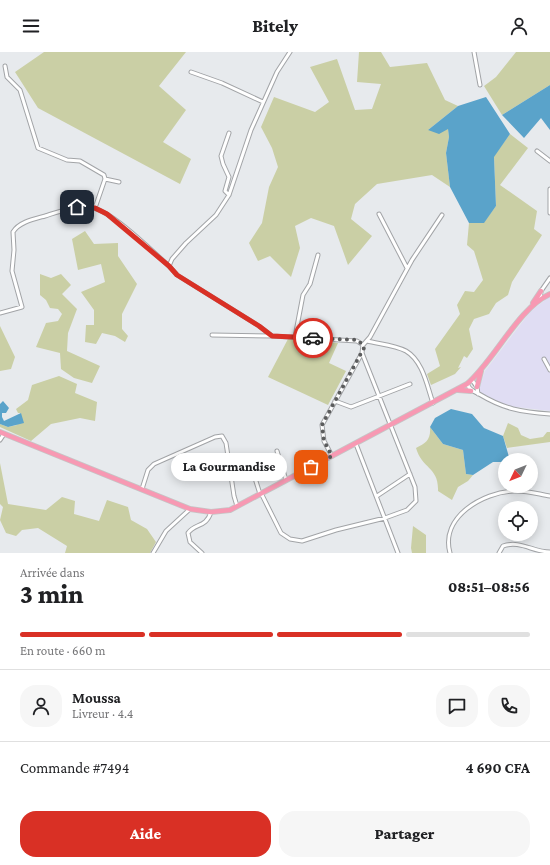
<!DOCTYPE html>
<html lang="fr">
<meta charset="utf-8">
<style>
:root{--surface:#fff;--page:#f6f6f6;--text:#202124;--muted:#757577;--line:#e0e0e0;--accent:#d93025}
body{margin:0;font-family:"Crimson Pro",serif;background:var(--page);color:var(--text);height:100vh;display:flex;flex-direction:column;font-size:15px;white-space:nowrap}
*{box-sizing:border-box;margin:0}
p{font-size:13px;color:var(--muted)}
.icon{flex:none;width:22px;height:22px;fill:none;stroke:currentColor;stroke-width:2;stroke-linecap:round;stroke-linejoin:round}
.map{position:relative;height:501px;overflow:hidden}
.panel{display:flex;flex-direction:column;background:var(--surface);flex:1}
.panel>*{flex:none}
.needle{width:26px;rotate:227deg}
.buttons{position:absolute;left:498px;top:401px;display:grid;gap:8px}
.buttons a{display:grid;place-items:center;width:40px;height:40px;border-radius:50%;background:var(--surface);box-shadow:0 2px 10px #0003;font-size:20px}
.pin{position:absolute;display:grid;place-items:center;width:34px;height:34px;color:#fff;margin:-17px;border-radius:8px;box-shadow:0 2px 6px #0006}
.courier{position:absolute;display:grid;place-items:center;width:40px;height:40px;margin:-20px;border:3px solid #d93025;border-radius:50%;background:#fff;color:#222;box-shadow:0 1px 5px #0007}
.bubble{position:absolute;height:28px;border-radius:14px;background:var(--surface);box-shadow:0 2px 10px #0003;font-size:13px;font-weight:800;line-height:28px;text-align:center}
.head em{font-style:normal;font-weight:800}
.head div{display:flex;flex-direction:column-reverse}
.head{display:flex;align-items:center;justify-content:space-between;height:68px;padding:0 20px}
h1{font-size:26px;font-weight:800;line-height:30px}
.bar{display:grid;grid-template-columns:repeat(4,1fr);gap:6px 4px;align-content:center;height:48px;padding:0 20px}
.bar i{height:5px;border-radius:3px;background:var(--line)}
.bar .active{background:var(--accent)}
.bar p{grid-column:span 4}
.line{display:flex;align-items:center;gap:10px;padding:0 20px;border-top:1px solid var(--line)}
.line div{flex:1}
.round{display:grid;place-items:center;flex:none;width:42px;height:42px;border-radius:16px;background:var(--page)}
.action{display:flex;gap:8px;margin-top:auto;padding:8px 20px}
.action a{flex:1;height:46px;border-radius:16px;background:var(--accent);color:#fff;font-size:16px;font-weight:800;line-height:46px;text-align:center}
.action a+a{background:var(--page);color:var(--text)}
header{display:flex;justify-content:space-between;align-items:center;height:52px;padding:0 20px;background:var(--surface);font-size:18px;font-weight:800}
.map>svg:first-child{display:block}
.commercial{fill:#e0ddf3}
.green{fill:#cacfa5}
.water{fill:#5aa3ca}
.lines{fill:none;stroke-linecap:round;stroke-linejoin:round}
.minor-casing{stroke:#a2a4a7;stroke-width:5}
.highway-casing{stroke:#c5c6c6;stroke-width:6}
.minor{stroke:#fff;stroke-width:3}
.highway{stroke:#f799b3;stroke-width:4.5}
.done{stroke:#5b5c5d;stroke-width:4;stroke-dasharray:0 7.2}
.route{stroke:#d93025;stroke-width:5}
</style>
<header><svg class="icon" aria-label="menu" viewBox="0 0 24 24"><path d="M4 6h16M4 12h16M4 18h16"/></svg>Bitely<svg class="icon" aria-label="person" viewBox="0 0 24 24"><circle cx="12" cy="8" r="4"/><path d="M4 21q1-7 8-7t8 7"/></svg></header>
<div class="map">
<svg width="550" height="501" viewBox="0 0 550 501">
<rect width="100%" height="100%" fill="#e7eaed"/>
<path class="commercial" d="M550,244v115l-43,-5 -26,-13 -2,-4 6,-18 45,-59z"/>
<path class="green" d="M44,0h142l-27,34 27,24 -23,32 28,17 -11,25 -142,-76 -23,-36z
M359,0h22l9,15 37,-4 18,37 13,6 -30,24 20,-2 1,9 -3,16 4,34 -18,-12 -55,9 -22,20 -4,15 21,17 -24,29 -14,-39 -23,-8 -16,8 5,22 -9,29 -21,-21 -12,5 -9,-18 13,-20 7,-36 9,-20 -6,-19 -11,-21 13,-30 41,15 14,-10 -19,-35 27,-8 18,51 17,-1 9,-25 -24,-2z
M516,0h34v33l-48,30 -18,-29 12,-9z
M510,82l18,14 -28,37 37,26 -3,18 8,6 -30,47 -4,13 -12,8 -7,11 -15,5 -5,10 4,20 -6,9 -3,-2 -6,12 3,-1 -6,7 -24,11 -4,-11 13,-8 -5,-17 25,-35 -3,-9 8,-14 9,1 9,-12 -9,-29 -7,-6 2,-22 15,-1 12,-16 -2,-50z
M85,179l9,13 24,-1v13l19,28 -15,30v15l6,7 -3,6 -10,-6 -13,-3 -6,11 -11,-2 1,-17h8v-15l-13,-18 24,-10 -4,-18 -23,6 -6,-31z
M40,222l11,4 10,-4 10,11 -9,9 15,15 -9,24 -1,18 33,15 -8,17 -18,-5 -13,-9 -1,-16 -24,-6 10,-24 12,-2 4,-7 -4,-5 -8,-1 -4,-8 -6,-5z
M0,274l15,31 -4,12 -11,2z
M288,287l50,4 -9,20 17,8 -18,34 -60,-28z
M59,324l18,8 -2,9 22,9 -2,19 -15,-3 -29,6 -20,17 -31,-14v-3l8,3 9,-2 4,-12h-3l-2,-4 12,-9 4,-15z
M508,371l10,5 3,7 9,4 13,-2 4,-5h3v10l-43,6 -4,-12z
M430,375l13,17 20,6 3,24 7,1 -5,6 -10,6 -6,13 -14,-9c1,-24 -16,-22 -22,-43 10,-5 15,-8 14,-21z
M0,411l8,41 38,6 16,-13 13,4 -1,13 25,7 8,-21 21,7 3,13 16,9 9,13 -6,11h-85l2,-7 -29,-18 -16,2 -6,6 -10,-3 -6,-13 3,-13 -3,-3z
M413,474l13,9v18h-14l-1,-5z"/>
<path class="water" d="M550,33v45l-9,-12 -17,20 -22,-23z
M486,45l24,37 -16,23 2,49 -12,17h-15l-19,-36 -4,-34 3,-16 -1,-8 -9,5 -11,-4 30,-24z
M3,349l6,7 -3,5h-4v4l2,4 17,-8 3,10 -16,4 -8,-3v-20z
M451,357l21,5 12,14 19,8 6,21 -4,5h-12l-20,13 -7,-1 -3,-24 -20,-6 -13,-17 5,-9z"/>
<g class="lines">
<defs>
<path id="minor" d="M290,0l-13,20 -26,58 -22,65 -13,20 -30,28 -14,16 -3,7 8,9 82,51 13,10 85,5 6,4 -1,8 -40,72 2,16 8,15
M474,0l6,33
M5,14l2,11 13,13 18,58 29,12 13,1 24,14 1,4 -10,29
M191,20l31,11 41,19
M537,99l13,10
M105,127l14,3
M550,137v24
M229,143l-4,-4 4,-14 -6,-13 -2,-8 8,-23
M379,162l28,54
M540,247l1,-8 9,-13
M0,261l22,-6 -10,-36 2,-21 -1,-18c6,-10 21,-13 32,-16 16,-5 32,-11 48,-8 20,4 60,44 76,58
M212,283l60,1
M295,285l8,-42 7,-11 8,-29
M367,289c12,3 28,4 39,10 17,10 21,35 27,52
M363,293l7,-8 42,-77 30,-45
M544,307l6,11
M472,328l5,7 1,7
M467,332c3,6 6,7 12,10 25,15 42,18 71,20
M335,349l16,6 59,-23
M0,388l4,-6
M356,392l42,109
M277,399l9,29
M248,404l12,38
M142,437l6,-19 6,-6 61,-27 7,-1 4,7 8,53 3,10
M261,441l20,40 9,6 12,2 34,-11 49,-12 22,-8 9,-9 -1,-14 -53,-134
M377,444l33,-22
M153,501l13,-22 24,-22
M202,501l-12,-11 -2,-9c7,-10 18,-5 23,-21
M450,501c-10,-36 33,-61 64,-62 11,-1 24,3 36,5
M499,501l4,-7c17,-6 30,6 47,6"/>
<path id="highway" d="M533,251l8,-12
M477,335l4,-16
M458,338l13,1
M0,380l190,77 21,3 19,-2 237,-126c28,-24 51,-76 83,-90"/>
</defs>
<use href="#minor" class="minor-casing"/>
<use href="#highway" class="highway-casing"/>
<use href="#minor" class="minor"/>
<use href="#highway" class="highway"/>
</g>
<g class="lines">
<path class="done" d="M311,415l21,-11 -8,-15 -2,-16 42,-77 -1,-3 -6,-5 -44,-2"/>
<path class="route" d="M77,155l18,1 12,6 62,52 8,9 82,51 13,10 41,2"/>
</g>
</svg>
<div class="buttons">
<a><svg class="needle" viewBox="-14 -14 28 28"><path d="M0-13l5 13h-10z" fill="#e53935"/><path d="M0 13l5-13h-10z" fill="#757577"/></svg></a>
<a><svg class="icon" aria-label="locate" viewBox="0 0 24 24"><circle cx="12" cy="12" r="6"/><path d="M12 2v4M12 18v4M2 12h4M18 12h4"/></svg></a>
</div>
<div class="pin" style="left:311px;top:415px;background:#ea580c"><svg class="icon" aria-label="bag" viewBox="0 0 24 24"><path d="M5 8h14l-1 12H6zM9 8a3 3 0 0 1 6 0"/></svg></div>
<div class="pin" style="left:77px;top:155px;background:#1f2937"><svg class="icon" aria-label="home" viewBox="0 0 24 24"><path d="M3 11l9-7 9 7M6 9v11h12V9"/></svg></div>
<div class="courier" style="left:313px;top:286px"><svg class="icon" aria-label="car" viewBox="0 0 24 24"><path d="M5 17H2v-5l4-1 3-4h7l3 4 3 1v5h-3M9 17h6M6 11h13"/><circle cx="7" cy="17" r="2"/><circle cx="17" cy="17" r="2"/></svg></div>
<div class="bubble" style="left:171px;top:401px;width:116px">La Gourmandise</div>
</div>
<section class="panel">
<div class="head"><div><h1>3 min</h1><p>Arrivée dans</p></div><em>08:51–08:56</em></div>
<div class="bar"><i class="active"></i><i class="active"></i><i class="active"></i><i></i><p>En route · 660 m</p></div>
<div class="line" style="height:72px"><a class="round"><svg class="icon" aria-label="person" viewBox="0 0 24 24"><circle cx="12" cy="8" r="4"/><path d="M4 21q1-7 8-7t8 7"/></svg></a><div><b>Moussa</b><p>Livreur · 4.4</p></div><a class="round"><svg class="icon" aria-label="chat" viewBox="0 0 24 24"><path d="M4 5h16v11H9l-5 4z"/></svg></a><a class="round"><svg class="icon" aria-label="phone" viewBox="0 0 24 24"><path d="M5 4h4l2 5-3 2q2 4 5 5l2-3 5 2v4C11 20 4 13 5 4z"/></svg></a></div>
<div class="line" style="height:52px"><div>Commande #7494</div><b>4 690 CFA</b></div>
<div class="action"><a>Aide</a><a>Partager</a></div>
</section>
